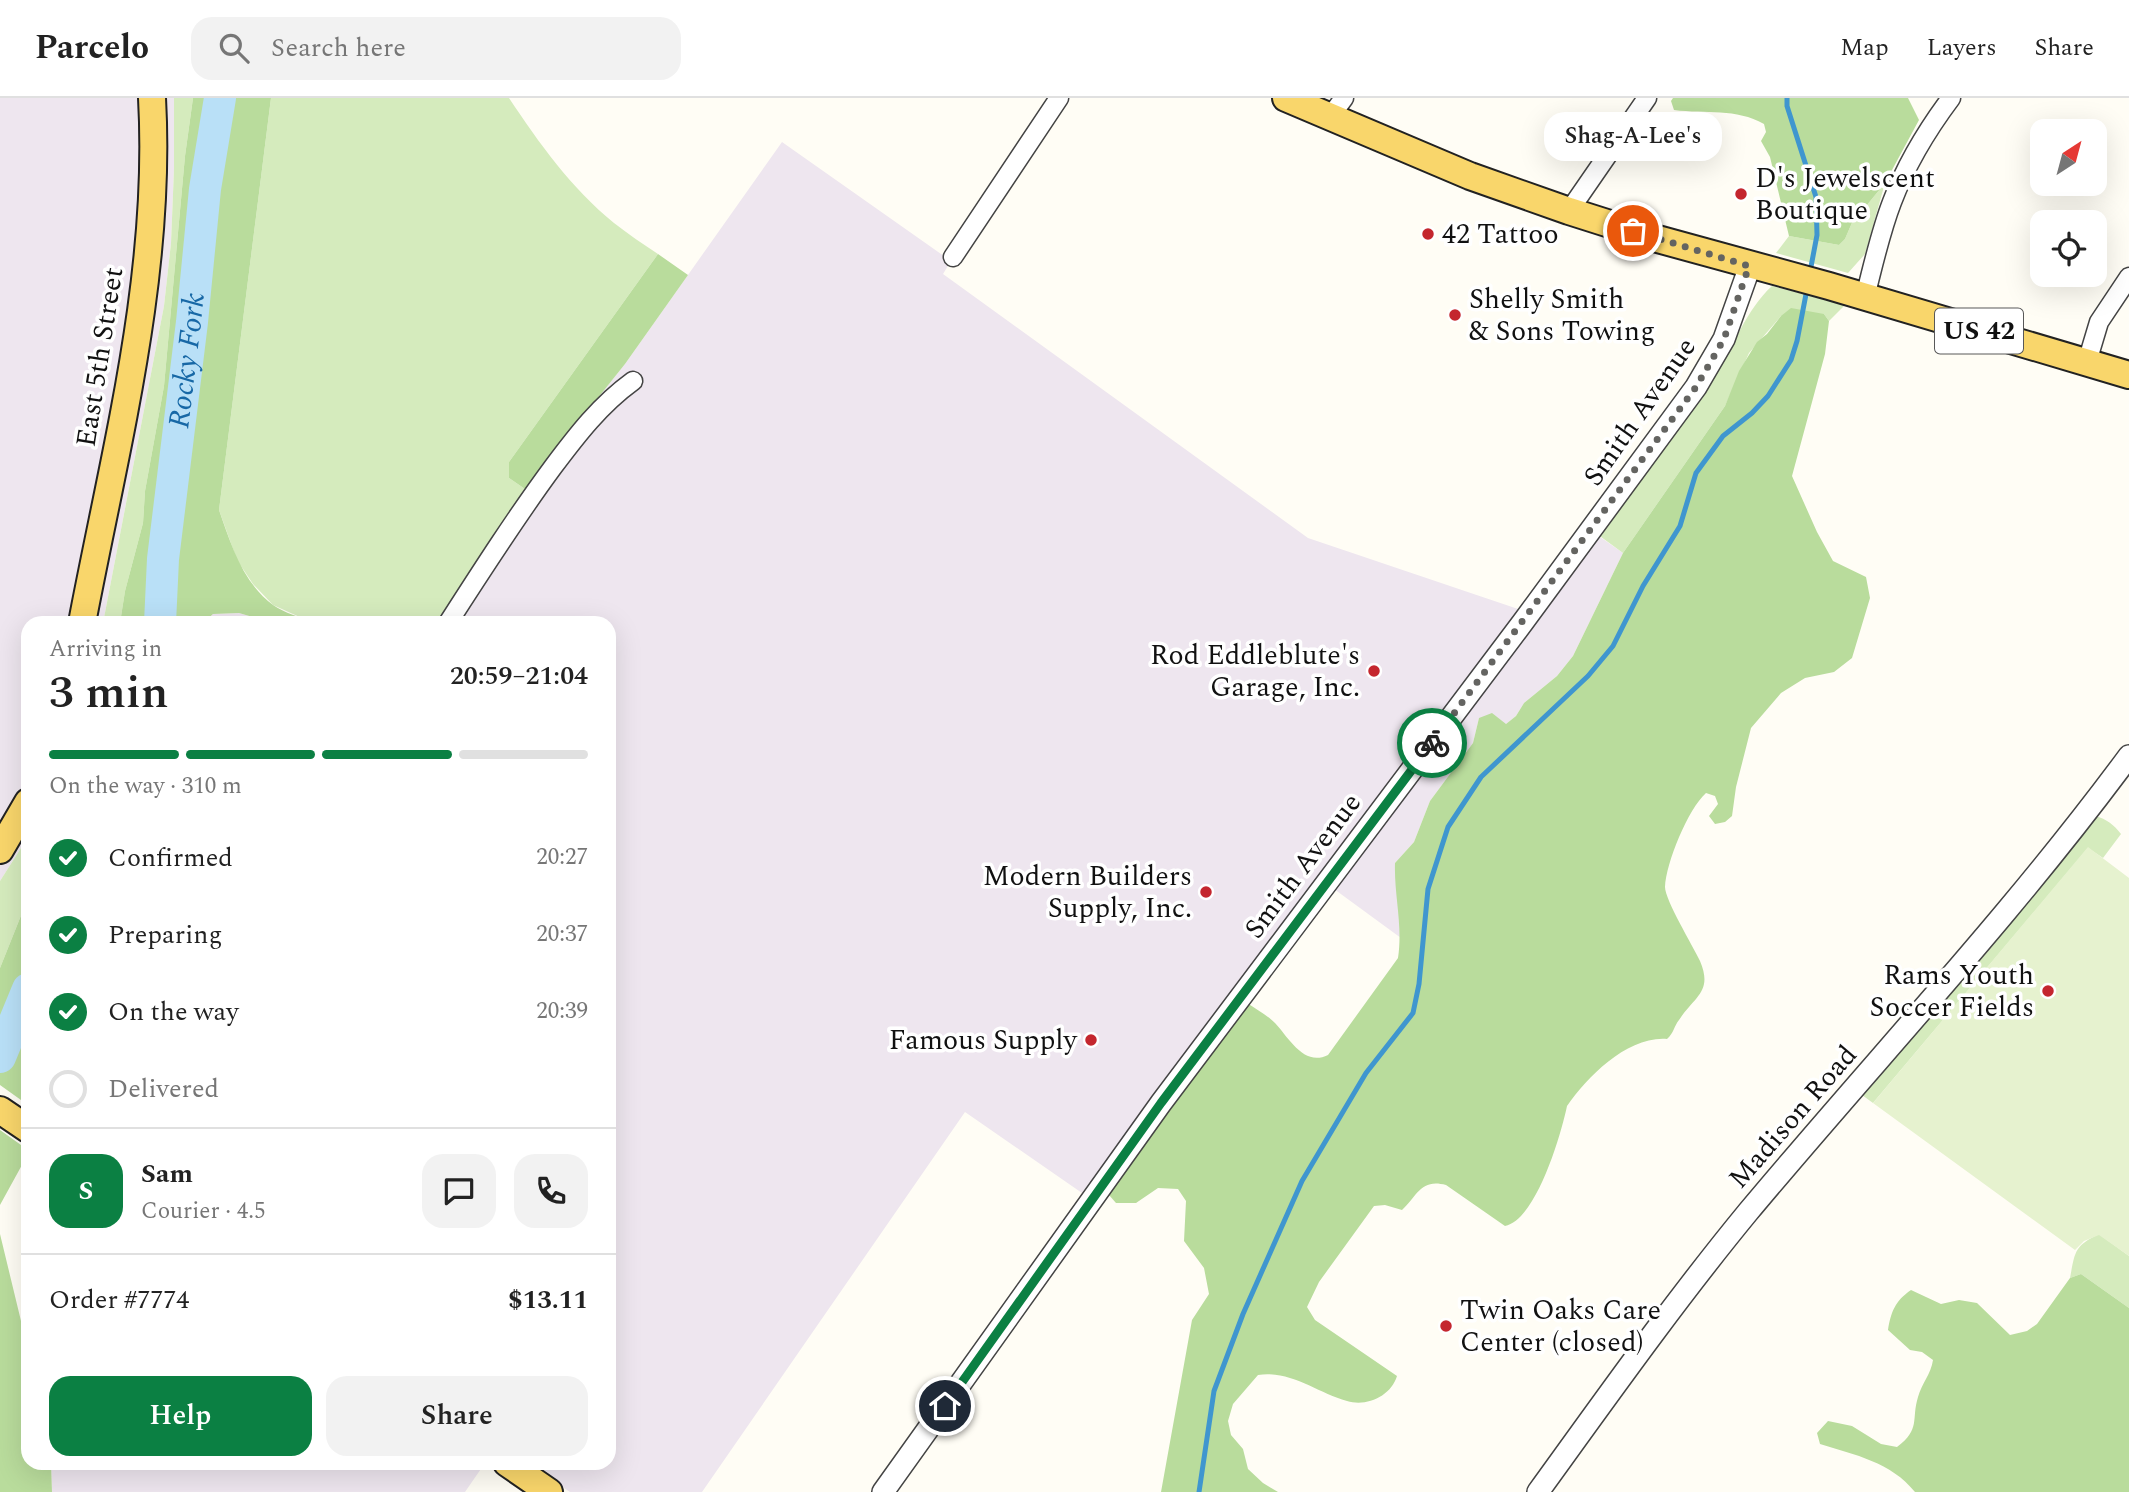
<!DOCTYPE html>
<meta charset="utf-8">
<style>
:root{--surface:#fff;--page:#f2f2f2;--text:#222;--muted:#767676;--line:#e0e0e0;--accent:#0b8043}
body{margin:0;font-family:Spectral,serif;background:var(--page);color:var(--text);height:100vh;display:flex;flex-direction:column;font-size:26px;white-space:nowrap}
*{box-sizing:border-box;margin:0}
p{font-size:23px;color:var(--muted)}
.icon{flex:none;width:38px;height:38px;fill:none;stroke:currentColor;stroke-width:2;stroke-linecap:round;stroke-linejoin:round}
.map{position:relative;flex:1;overflow:hidden}
.panel{position:absolute;left:21px;top:518px;width:595px;height:854px;display:flex;flex-direction:column;background:var(--surface);border-radius:21px;box-shadow:0 7px 28px #0002}
.panel>*{flex:none}
.needle{width:46px;rotate:36deg}
.controls{position:absolute;left:2030px;top:21px;display:grid;gap:14px}
.controls a{display:grid;place-items:center;width:77px;height:77px;border-radius:14px;background:var(--surface);box-shadow:0 7px 28px #0002;font-size:35px}
.pin{position:absolute;display:grid;place-items:center;width:60px;height:60px;color:#fff;margin:-30px;border:4px solid #fff;border-radius:50%;box-shadow:0 2px 7px #0007}
.courier{position:absolute;display:grid;place-items:center;width:70px;height:70px;margin:-35px;border:5px solid #0b8043;border-radius:50%;background:#fff;color:#222;box-shadow:0 2px 9px #0007}
.bubble{position:absolute;height:49px;border-radius:21px;background:var(--surface);box-shadow:0 7px 28px #0002;font-size:23px;font-weight:600;line-height:49px;text-align:center}
.overview em{font-style:normal;font-weight:600}
.overview div{display:flex;flex-direction:column-reverse}
.overview{display:flex;align-items:center;justify-content:space-between;height:119px;padding:0 28px}
h1{font-size:46px;font-weight:600;line-height:52px}
.bar{display:grid;grid-template-columns:repeat(4,1fr);gap:10px 7px;align-content:center;height:84px;padding:0 28px}
.bar i{height:9px;border-radius:5px;background:var(--line)}
.bar .on{background:var(--accent)}
.bar p{grid-column:span 4}
.line{display:flex;align-items:center;gap:18px;padding:0 28px;border-top:2px solid var(--line)}
.line div{flex:1}
.round{display:grid;place-items:center;flex:none;width:74px;height:74px;border-radius:21px;background:var(--page)}
ol{padding:0 28px;list-style:none}
li{display:flex;align-items:center;gap:21px;height:77px}
li p{margin-inline-start:auto}
li .icon{padding:7px;border-radius:50%;background:var(--accent);color:#fff;stroke-width:4}
li:last-child{color:var(--muted)}
li i{width:38px;height:38px;border:4px solid var(--line);border-radius:50%}
.button{display:flex;gap:14px;margin-top:auto;padding:14px 28px}
.button a{flex:1;height:80px;border-radius:21px;background:var(--accent);color:#fff;font-size:28px;font-weight:600;line-height:80px;text-align:center}
.button a+a{background:var(--page);color:var(--text)}
header{display:flex;align-items:center;gap:42px;box-sizing:border-box;height:98px;padding:0 35px;background:var(--surface);border-bottom:2px solid var(--line)}
header strong{font-size:33px}
nav{display:flex;gap:38px;margin-inline-start:auto;font-size:24px}
.search{width:490px;height:63px;background:var(--page);display:flex;align-items:center;gap:18px;box-sizing:border-box;padding:0 24px;border-radius:21px;color:var(--muted);font-size:26px}
.map>svg:first-child{display:block}
.industrial{fill:#eee6ef}
.green{fill:#d5ebbd}
.forest{fill:#b9dc9c}
.pitch{fill:#e6f2cf}
.lines{fill:none;stroke-linecap:round;stroke-linejoin:round}
.stream{stroke:#3f96cf;stroke-width:5}
.river{stroke:#b9e0f7;stroke-width:32}
.minor-casing{stroke:#444;stroke-width:21}
.tertiary-casing{stroke:#444;stroke-width:24}
.primary-casing{stroke:#222;stroke-width:30}
.minor{stroke:#fff;stroke-width:18}
.tertiary{stroke:#fff;stroke-width:21}
.primary{stroke:#f9d66b;stroke-width:26}
.done{stroke:#646461;stroke-width:7;stroke-dasharray:0 12.6}
.route{stroke:#0b8043;stroke-width:9}
.poi-dot{fill:#c4262e;stroke:#fff;stroke-width:2.5}
.labels{text-anchor:middle;dominant-baseline:central;stroke-width:7;stroke-linejoin:round;paint-order:stroke}
.shield{fill:#fff;stroke:#585858;stroke-width:2}
.shield-label{font-size:26px;font-weight:bold;fill:#111}
.poi-label{font-size:28px;fill:#111;stroke:#fff;text-anchor:start}
.street-label{font-size:28px;fill:#111;stroke:#fff}
.water-label{font-size:30px;font-style:italic;fill:#1768a6;stroke:#fff}
</style>
<header>
<strong>Parcelo</strong>
<div class="search"><svg class="icon" aria-label="search" viewBox="0 0 24 24"><circle cx="10" cy="10" r="6"/><path d="M15 15l6 6"/></svg>Search here</div>
<nav><a>Map</a><a>Layers</a><a>Share</a></nav>
</header>
<div class="map">
<svg width="2129" height="1394" viewBox="0 0 2129 1394">
<rect width="100%" height="100%" fill="#fffdf5"/>
<path class="industrial" d="M0,0h174v71l-3,74 -7,63 -61,317h-75v214l-28,44z
M782,44l169,119 -8,13 365,264 213,72 62,-85 40,28 -50,103 -16,20 -33,27 -8,13 -10,8 -27,-6 -6,25 -43,58 -16,41 -19,21 6,75 -67,-49 -87,114 -138,192 -19,-13 -8,11 -117,-81 -263,380h-132l-43,-29h82v-840h-173l89,-134 100,-125z
M239,515l34,10h-70l10,-9z
M51,1365h434l-20,29h-413z"/>
<path class="green" d="M174,0h19l-8,58 -21,230 -19,105 -2,32 -18,68 -5,32h-17l61,-317 7,-63 3,-74z
M271,0h238c30,45 62,90 105,125 14,11 29,21 44,31l-149,208v16l16,11 -89,134h-123l-40,-18 -20,-21 -16,-24 -18,-50z
M1885,85l-20,71 -17,19 -72,-20 13,-17 50,9 6,-6 12,-28 10,-6z
M1772,188l73,19 -16,16 -5,-7 -43,2 -32,37 -24,53 -102,147 -26,-19 119,-160c19,-30 30,-64 56,-88z
M2095,718c12,3 19,9 26,18l-18,24 -15,-10 -215,255 -11,-8 127,-145z
M28,739v61l-28,70v-87z
M2099,1136l30,22v52l-48,-34 -11,4c5,-26 4,-32 29,-44z"/>
<path class="forest" d="M193,0h78l-52,412c12,34 23,72 54,95 11,8 28,12 40,18h-40l-34,-10 -26,1 -10,9h-83l5,-32 18,-68 2,-32 19,-105 21,-230z
M1673,0h235l11,22 -34,63 -18,22 -10,6 -12,28 -6,6 -50,-9 -19,-79 -9,-16 5,-9 -2,-8c-28,-16 -58,-10 -90,-14l-3,-9z
M658,156l30,21 -63,89 -100,125 -16,-11v-16z
M1791,210l33,6 5,7 -4,33 -33,122 25,56 16,29 33,16 4,21 -18,60 -18,14 -29,6 -24,15 -30,35 -15,59 -4,29 -7,6 -10,2 -6,-8 9,-12 -3,-8 -9,-3c-18,16 -40,70 -41,94 0,13 28,59 35,74 13,31 -5,35 -21,59 -5,6 -5,13 -12,19 -39,-3 -79,37 -100,67 -6,29 -31,114 -62,120l-59,-41c-25,-7 -29,11 -44,25l-17,-5 -11,1 -55,76 -12,25 8,13 82,56c-6,20 -30,31 -50,25 -30,-8 -56,-31 -89,-26l-25,29 -5,17 3,14 12,14 5,20 15,14 15,9h-117l31,-172 17,-26 -5,-26 -20,-27 2,-40 -8,-12 -20,-1 -22,15h-20l-7,-8 138,-192c9,6 20,12 28,20 14,15 29,44 53,32l70,-97c5,-33 -4,-62 -3,-95l19,-21 16,-41 43,-58 6,-25 13,-5 14,11 10,-8 8,-13 33,-27 16,-20 50,-103 102,-147 14,-35 18,-29 10,-8 14,-18z
M28,800v207l-28,-20v-117z
M0,1032l28,20v4l-28,51z
M0,1136l28,116v113h23l1,29h-52z
M2081,1176l48,34v184h-214c-24,-30 -60,-37 -95,-48l-3,-11 11,-12 24,5 29,18 16,3c24,-18 14,-27 21,-50 4,-14 13,-23 15,-37l-11,-8 -12,-2 -22,-20c3,-18 7,-29 23,-40l30,14 18,-4 18,3 33,32 17,-4 10,-7 33,-46z"/>
<path class="pitch" d="M2088,749l41,31v378l-30,-21 -15,6 -9,9 -202,-147z"/>
<g class="lines">
<path class="stream" d="M1787,0v8l29,91 1,38 -7,37
M1199,1394l15,-101 29,-77 59,-133 64,-108 47,-60 6,-29 9,-95 20,-62 33,-50 107,-101 25,-30 30,-60 37,-60 16,-53 27,-37 29,-23 16,-17 23,-36 6,-19 10,-52"/>
<g class="river">
<path id="s1" d="M160,525l3,-64 29,-237 13,-133 15,-91"/>
<path d="M0,959l28,-68"/>
</g>
<defs>
<path id="minor" d="M1330,19l14,-19
M1569,113l78,-113
M953,159l106,-159
M1865,199c8,-31 15,-64 27,-95 14,-37 35,-72 59,-104
M2087,264l12,-40 30,-45
M448,525c34,-53 68,-106 105,-156 24,-32 47,-62 80,-86"/>
<path id="tertiary" d="M883,1394l278,-389 362,-481 173,-235 28,-48 26,-73
M1538,1394c68,-94 136,-190 210,-280 127,-152 263,-296 381,-456"/>
<path id="primary" d="M1286,0l184,78 99,35 85,27 175,48 300,89
M82,525c33,-174 80,-347 70,-525
M0,752l28,-48
M0,1012l28,19
M507,1365l42,29"/>
</defs>
<use href="#minor" class="minor-casing"/>
<use href="#tertiary" class="tertiary-casing"/>
<use href="#primary" class="primary-casing"/>
<use href="#minor" class="minor"/>
<use href="#tertiary" class="tertiary"/>
<use href="#primary" class="primary"/>
</g>
<g class="lines">
<path class="done" d="M1432,645l264,-356 28,-48 25,-73 -116,-35"/>
<path class="route" d="M945,1308l216,-303 271,-360"/>
</g>
<g class="poi-dot">
<circle cx="1741" cy="96" r="7"/>
<circle cx="1428" cy="136" r="7"/>
<circle cx="1455" cy="217" r="7"/>
<circle cx="1374" cy="573" r="7"/>
<circle cx="1206" cy="794" r="7"/>
<circle cx="2048" cy="893" r="7"/>
<circle cx="1091" cy="942" r="7"/>
<circle cx="1446" cy="1228" r="7"/>
</g>
<g class="labels">
<rect class="shield" x="1935" y="210.5" width="88" height="45" rx="5"/>
<g class="shield-label">
<text x="1979" y="233">US 42</text>
</g>
<g class="poi-label">
<text x="1755" y="80">D's Jewelscent<tspan x="1755" dy="32">Boutique</tspan></text>
<text x="1442" y="136">42 Tattoo</text>
<text x="1469" y="201">Shelly Smith<tspan x="1469" dy="32">&amp; Sons Towing</tspan></text>
<text x="1360" y="557" text-anchor="end">Rod Eddleblute's<tspan x="1360" dy="32">Garage, Inc.</tspan></text>
<text x="1192" y="778" text-anchor="end">Modern Builders<tspan x="1192" dy="32">Supply, Inc.</tspan></text>
<text x="2034" y="877" text-anchor="end">Rams Youth<tspan x="2034" dy="32">Soccer Fields</tspan></text>
<text x="1077" y="942" text-anchor="end">Famous Supply</text>
<text x="1460" y="1212">Twin Oaks Care<tspan x="1460" dy="32">Center (closed)</tspan></text>
</g>
<g class="street-label">
<text transform="translate(100 259) rotate(-81)">East 5th Street</text>
<text transform="translate(1640 314) rotate(-55)">Smith Avenue</text>
<text transform="translate(1303 768) rotate(-53)">Smith Avenue</text>
<text transform="translate(1793 1019) rotate(-49)">Madison Road</text>
</g>
<g class="water-label">
<text stroke="none"><textPath href="#s1" startOffset="264">Rocky Fork</textPath></text>
</g>
</g>
</svg>
<div class="controls">
<a><svg class="needle" viewBox="-14 -14 28 28"><path d="M0-13l5 13h-10z" fill="#e53935"/><path d="M0 13l5-13h-10z" fill="#767676"/></svg></a>
<a><svg class="icon" aria-label="locate" viewBox="0 0 24 24"><circle cx="12" cy="12" r="6"/><path d="M12 2v4M12 18v4M2 12h4M18 12h4"/></svg></a>
</div>
<div class="pin" style="left:1633px;top:133px;background:#ea580c"><svg class="icon" aria-label="bag" viewBox="0 0 24 24"><path d="M5 8h14l-1 12H6zM9 8a3 3 0 0 1 6 0"/></svg></div>
<div class="pin" style="left:945px;top:1308px;background:#1f2937"><svg class="icon" aria-label="home" viewBox="0 0 24 24"><path d="M3 11l9-7 9 7M6 9v11h12V9"/></svg></div>
<div class="courier" style="left:1432px;top:645px"><svg class="icon" aria-label="bike" viewBox="0 0 24 24"><circle cx="6" cy="16" r="4"/><circle cx="18" cy="16" r="4"/><path d="M6 16l4-8h5l3 8M10 8l3 8H6M13 5h3"/></svg></div>
<div class="bubble" style="left:1544px;top:14px;width:178px">Shag-A-Lee's</div>
<section class="panel">
<div class="overview"><div><h1>3 min</h1><p>Arriving in</p></div><em>20:59–21:04</em></div>
<div class="bar"><i class="on"></i><i class="on"></i><i class="on"></i><i></i><p>On the way · 310 m</p></div>
<ol>
<li><svg class="icon" aria-label="check" viewBox="0 0 24 24"><path d="M5 12l5 5 9-10"/></svg>Confirmed<p>20:27</p></li>
<li><svg class="icon" aria-label="check" viewBox="0 0 24 24"><path d="M5 12l5 5 9-10"/></svg>Preparing<p>20:37</p></li>
<li><svg class="icon" aria-label="check" viewBox="0 0 24 24"><path d="M5 12l5 5 9-10"/></svg>On the way<p>20:39</p></li>
<li><i></i>Delivered</li>
</ol>
<div class="line" style="height:126px"><b class="round" style="background:var(--accent);color:#fff">S</b><div><b>Sam</b><p>Courier · 4.5</p></div><a class="round"><svg class="icon" aria-label="chat" viewBox="0 0 24 24"><path d="M4 5h16v11H9l-5 4z"/></svg></a><a class="round"><svg class="icon" aria-label="phone" viewBox="0 0 24 24"><path d="M5 4h4l2 5-3 2q2 4 5 5l2-3 5 2v4C11 20 4 13 5 4z"/></svg></a></div>
<div class="line" style="height:91px"><div>Order #7774</div><b>$13.11</b></div>
<div class="button"><a>Help</a><a>Share</a></div>
</section>
</div>
